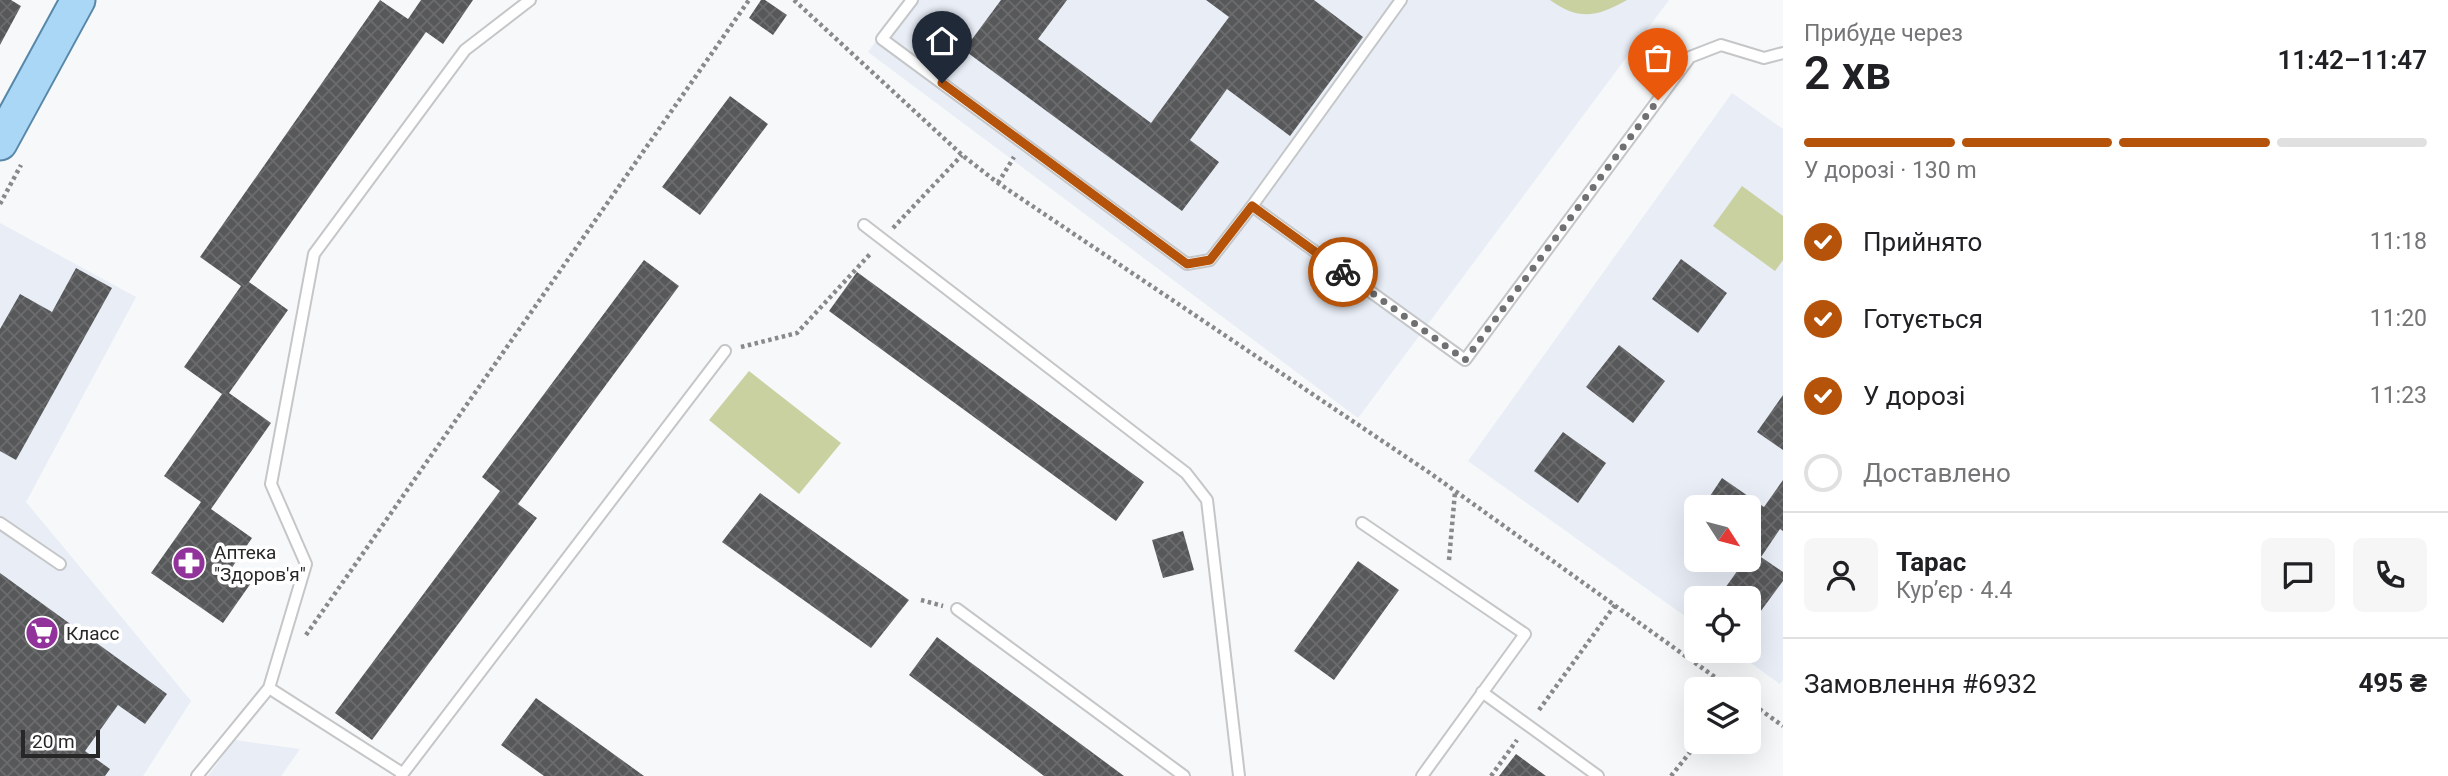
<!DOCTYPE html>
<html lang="uk">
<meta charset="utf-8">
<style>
:root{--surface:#fff;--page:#f6f6f6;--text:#202124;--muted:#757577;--line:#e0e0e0;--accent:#b45309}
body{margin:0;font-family:Roboto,sans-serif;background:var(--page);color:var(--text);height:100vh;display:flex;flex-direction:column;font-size:26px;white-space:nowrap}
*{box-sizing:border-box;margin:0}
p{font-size:23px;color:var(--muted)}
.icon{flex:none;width:38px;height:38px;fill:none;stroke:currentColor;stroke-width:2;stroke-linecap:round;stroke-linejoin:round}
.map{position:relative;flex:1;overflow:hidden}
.panel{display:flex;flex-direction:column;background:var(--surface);width:665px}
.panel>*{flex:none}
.needle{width:46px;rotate:126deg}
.controls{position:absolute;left:1684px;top:495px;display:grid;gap:14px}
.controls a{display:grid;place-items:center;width:77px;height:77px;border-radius:10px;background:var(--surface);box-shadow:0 7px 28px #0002;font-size:35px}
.scale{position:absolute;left:21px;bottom:18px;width:79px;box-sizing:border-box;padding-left:7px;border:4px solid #272728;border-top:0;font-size:19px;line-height:24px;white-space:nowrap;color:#272728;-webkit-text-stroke:5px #fff;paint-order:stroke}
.pin{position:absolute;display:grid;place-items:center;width:60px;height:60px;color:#fff;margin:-72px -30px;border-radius:50% 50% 50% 0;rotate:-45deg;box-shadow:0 0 7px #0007}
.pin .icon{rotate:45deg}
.courier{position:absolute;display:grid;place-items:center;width:70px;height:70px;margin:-35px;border:5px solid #b45309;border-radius:50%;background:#fff;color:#222;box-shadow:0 2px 9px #0007}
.head em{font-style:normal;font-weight:600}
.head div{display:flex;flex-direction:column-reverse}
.head{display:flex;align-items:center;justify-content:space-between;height:119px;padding:0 21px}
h1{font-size:46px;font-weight:600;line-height:52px}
.bar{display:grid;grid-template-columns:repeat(4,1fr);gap:10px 7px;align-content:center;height:84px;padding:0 21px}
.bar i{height:9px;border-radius:5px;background:var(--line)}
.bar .selected{background:var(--accent)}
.bar p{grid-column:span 4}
.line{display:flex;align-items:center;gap:18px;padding:0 21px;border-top:2px solid var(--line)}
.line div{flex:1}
.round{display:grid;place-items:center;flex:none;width:74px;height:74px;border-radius:10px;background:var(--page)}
ol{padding:0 21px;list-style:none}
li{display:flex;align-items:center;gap:21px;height:77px}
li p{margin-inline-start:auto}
li .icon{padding:7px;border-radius:50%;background:var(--accent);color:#fff;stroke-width:4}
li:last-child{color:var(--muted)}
li i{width:38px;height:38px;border:4px solid var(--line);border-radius:50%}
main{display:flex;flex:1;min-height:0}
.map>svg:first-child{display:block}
.built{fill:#e8edf6;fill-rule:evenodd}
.pitch{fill:#cad1a0}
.building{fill:url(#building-cross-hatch)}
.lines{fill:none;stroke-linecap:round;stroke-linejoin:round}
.lane-casing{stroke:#c4c6c8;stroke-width:14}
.primary-casing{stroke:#5888a9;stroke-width:37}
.path{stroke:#88898a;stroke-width:4.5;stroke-dasharray:3.5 3.5;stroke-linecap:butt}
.lane{stroke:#fff;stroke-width:10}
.primary{stroke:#aad7f5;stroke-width:33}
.done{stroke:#6f7072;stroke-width:7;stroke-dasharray:0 12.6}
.route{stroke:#b45309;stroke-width:9}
.labels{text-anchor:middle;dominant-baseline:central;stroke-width:7;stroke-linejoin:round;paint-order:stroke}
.poi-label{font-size:19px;fill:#272728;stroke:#fff;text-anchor:start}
</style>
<main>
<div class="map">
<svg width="1783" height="776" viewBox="0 0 1783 776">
<defs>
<pattern id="building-cross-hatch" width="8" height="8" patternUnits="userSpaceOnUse" patternTransform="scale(1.75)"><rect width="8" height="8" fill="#57585a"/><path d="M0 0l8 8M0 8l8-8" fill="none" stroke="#6c6c6e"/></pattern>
</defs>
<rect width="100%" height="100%" fill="#f6f8fa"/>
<path class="built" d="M906,0h763l-311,418 -490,-366z
M1732,93l51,36v551l-3,4 -46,-33h14v-53h-52v26l-228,-163zM1696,508h52v52h-52z
M0,223l136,74 -110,205 165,199 -48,75h-143z
M235,740l65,9 -19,27h-73z"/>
<path class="pitch" d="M1550,0h77c-31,17 -47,21 -77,0z
M1742,186l41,30v44l-8,11 -62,-45z
M749,371l92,72 -42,51 -90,-74z"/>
<path class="building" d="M0,0h11l10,6 -21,39z
M380,0l28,19 13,-19h52l-30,44 -17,-12 -177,250 39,28 -59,83 42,30 -60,86 41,29 -21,31 20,14 -28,40 -72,-50 50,-71 -37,-26 58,-82 -38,-27 57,-81 -41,-29z
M761,0h4l22,15 -14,20 -24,-17z
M1001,0h66l-29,39 113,84 78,-106 -23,-17h108l49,37 -73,99 -63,-47 -37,51 29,22 -37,49 -218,-161z
M730,96l38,28 -68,91 -38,-28z
M1681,259l46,34 -29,40 -46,-34z
M644,260l35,26 -161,218 19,14 -165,222 -37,-27 165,-222 -18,-14z
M76,268l36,20 -96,172 -16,-9v-122l20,-35 32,18z
M857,272l287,210 -28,39 -287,-210z
M1619,345l46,36 -32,42 -47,-36z
M1783,395v55l-26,-18z
M1563,432l43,31 -28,40 -44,-32z
M1722,478l42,29 19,-27v51l-3,-2 -19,28 22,15v9l-31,42 -4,-3v-22h-30l27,-38h3v-52h-46z
M760,493l149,107 -38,48 -149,-106z
M1183,531l11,39 -31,8 -11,-38z
M1358,561l41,29 -65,90 -40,-29z
M0,573l167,121 -22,30 -27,-19 -33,46 25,18 -5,7h-105z
M937,637l33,25 154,114h-80l-135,-101z
M536,698l108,78h-100l-43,-31z
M1516,754l30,22h-47z"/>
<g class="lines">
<defs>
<path id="lane" d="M912,0l-30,39 305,225 23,-4 42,-54 149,-206
M1252,206l213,154 225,-303 31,-12 43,13 19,-5
M864,225l322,248 21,27 32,276
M0,523l60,41
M1362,523l163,111 -103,142
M957,609l227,167
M269,688l133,85
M1482,692l116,84
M197,776l72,-88 37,-124 -35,-80 43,-230 151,-204 65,-50
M401,776l324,-425"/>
<path id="primary" d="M0,143l78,-143"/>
</defs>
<use href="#lane" class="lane-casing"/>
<use href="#primary" class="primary-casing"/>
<path class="path" d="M794,0l168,155 36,28 432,290 303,217
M998,183l16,-26
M0,204l21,-39
M893,228l69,-73
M741,347l56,-14 74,-80
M1449,560l6,-68
M921,600l22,6
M306,635l443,-635
M1748,701l35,25
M1539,710l76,-105
M1491,776l26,-36
M1671,776l20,-25"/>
<use href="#lane" class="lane"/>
<use href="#primary" class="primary"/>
</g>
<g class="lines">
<path class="done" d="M1343,272l122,88 193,-260"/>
<path class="route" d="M942,83l245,181 23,-4 42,-54 91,66"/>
</g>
<defs>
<symbol id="pharmacy-disc" viewBox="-11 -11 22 22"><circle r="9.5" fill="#92329b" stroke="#fff"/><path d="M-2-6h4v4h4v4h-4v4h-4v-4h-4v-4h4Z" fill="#fff"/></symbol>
<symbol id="supermarket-disc" viewBox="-11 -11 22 22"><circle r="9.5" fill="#92329b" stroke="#fff"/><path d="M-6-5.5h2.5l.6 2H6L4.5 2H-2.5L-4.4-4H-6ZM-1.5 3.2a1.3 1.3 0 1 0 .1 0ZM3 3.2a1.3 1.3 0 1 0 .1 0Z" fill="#fff"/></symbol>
</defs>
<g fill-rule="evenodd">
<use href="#pharmacy-disc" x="170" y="544" width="38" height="38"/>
<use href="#supermarket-disc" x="23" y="614" width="38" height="38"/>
</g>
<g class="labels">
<g class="poi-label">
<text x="214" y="552">Аптека<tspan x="214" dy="22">"Здоров'я"</tspan></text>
<text x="66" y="633">Класс</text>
</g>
</g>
</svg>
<div class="controls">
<a><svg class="needle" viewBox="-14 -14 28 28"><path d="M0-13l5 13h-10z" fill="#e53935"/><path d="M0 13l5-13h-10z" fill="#757577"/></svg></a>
<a><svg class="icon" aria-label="locate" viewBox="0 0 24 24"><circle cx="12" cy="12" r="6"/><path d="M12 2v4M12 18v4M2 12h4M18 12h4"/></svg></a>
<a><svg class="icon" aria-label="layers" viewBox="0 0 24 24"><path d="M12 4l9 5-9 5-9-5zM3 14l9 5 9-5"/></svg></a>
</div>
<div class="scale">20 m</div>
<div class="pin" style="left:1658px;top:100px;background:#ea580c"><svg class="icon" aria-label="bag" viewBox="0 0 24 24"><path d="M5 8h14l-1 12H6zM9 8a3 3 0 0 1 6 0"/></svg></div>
<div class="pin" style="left:942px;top:83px;background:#1f2937"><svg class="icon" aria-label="home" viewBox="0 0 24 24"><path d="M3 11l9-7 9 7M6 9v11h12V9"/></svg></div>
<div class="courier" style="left:1343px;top:272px"><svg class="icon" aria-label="bike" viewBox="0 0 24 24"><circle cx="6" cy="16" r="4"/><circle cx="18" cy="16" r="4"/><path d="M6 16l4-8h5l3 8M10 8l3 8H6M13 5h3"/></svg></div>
</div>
<section class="panel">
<div class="head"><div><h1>2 хв</h1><p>Прибуде через</p></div><em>11:42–11:47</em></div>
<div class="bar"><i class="selected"></i><i class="selected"></i><i class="selected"></i><i></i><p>У дорозі · 130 m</p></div>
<ol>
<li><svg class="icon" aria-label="check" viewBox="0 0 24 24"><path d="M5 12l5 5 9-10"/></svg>Прийнято<p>11:18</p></li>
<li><svg class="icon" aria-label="check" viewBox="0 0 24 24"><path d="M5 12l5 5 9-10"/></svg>Готується<p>11:20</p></li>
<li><svg class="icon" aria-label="check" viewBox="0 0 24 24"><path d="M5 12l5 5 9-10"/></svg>У дорозі<p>11:23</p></li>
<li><i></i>Доставлено</li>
</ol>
<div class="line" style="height:126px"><a class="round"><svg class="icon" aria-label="person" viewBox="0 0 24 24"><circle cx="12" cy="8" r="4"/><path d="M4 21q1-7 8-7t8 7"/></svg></a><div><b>Тарас</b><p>Кур’єр · 4.4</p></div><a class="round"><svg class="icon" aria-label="chat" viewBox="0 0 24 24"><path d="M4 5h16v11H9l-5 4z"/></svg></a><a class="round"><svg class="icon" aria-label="phone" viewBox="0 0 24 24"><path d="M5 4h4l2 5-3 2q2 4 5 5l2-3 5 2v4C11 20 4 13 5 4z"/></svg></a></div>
<div class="line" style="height:91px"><div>Замовлення #6932</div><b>495 ₴</b></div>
</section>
</main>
